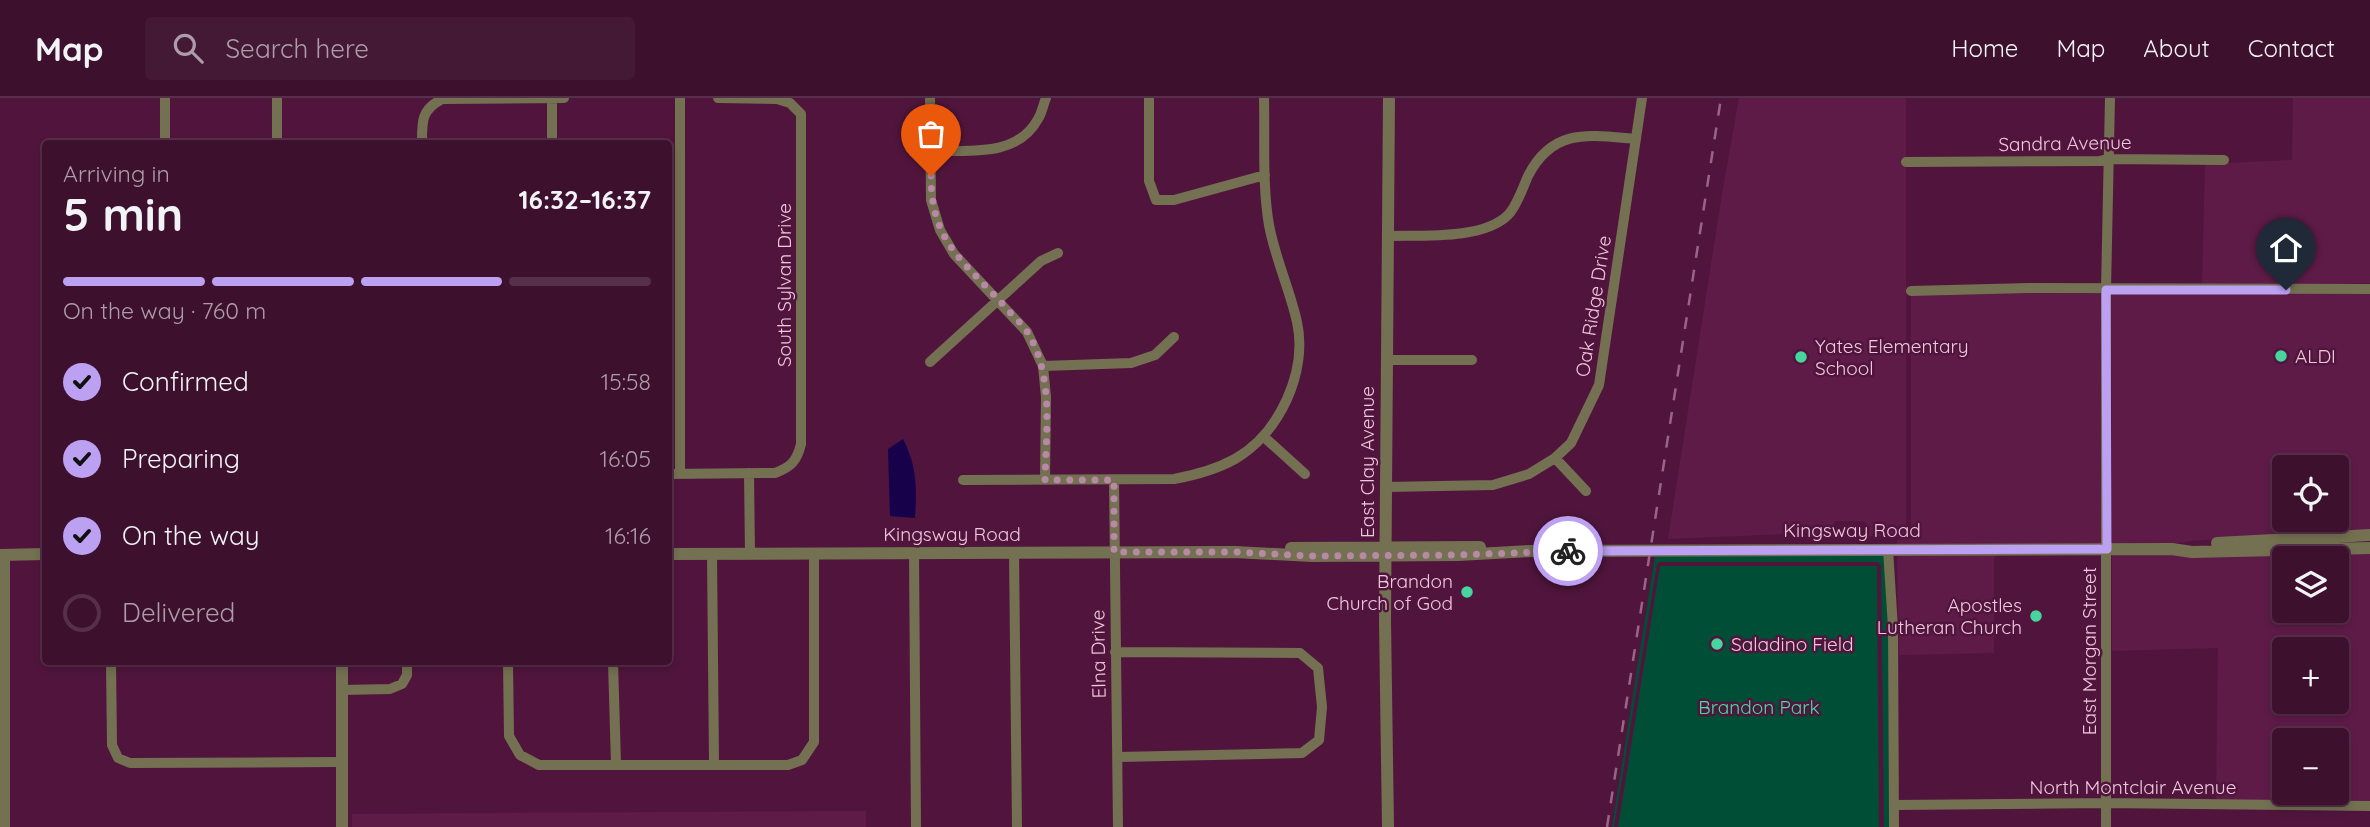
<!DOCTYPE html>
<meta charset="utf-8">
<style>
:root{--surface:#3d102e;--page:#441936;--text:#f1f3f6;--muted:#ad9daa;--line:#56304a;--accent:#bca0f2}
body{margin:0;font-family:Quicksand,sans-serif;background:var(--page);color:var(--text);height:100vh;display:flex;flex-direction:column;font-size:26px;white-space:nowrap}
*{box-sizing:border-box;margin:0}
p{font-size:23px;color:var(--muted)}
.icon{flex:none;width:38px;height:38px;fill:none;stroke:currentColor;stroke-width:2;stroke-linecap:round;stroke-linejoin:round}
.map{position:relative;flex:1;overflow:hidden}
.sheet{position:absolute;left:42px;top:42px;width:630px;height:525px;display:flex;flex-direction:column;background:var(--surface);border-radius:7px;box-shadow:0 4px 10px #0003,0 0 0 2px var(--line)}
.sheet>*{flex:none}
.controls{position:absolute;left:2272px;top:357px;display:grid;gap:14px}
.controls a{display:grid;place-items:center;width:77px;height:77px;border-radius:7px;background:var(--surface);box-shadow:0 4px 10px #0003,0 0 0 2px var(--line);font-size:35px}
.pin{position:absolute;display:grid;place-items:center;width:60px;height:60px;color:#fff;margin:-72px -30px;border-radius:50% 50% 50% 0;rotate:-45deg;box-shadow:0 0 7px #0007}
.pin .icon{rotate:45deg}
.courier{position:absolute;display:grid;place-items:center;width:70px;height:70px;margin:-35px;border:5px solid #bca0f2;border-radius:50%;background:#fff;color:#222;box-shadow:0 2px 9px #0007}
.headline em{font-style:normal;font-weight:800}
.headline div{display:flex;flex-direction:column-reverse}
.headline{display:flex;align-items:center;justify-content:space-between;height:119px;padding:0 21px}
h1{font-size:46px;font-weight:800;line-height:52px}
.bar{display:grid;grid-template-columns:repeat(4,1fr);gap:10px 7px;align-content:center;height:84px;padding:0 21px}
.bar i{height:9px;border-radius:5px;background:var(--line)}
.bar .on{background:var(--accent)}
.bar p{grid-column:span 4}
ol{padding:0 21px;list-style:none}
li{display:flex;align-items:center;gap:21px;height:77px}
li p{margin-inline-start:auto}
li .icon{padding:7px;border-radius:50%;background:var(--accent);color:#111;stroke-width:4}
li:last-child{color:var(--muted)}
li i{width:38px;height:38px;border:4px solid var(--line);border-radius:50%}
header{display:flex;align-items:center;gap:42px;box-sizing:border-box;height:98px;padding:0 35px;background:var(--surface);border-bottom:2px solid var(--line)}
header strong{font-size:33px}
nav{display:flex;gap:38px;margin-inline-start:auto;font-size:24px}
.search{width:490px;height:63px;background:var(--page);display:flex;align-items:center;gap:18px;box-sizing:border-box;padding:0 24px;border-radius:7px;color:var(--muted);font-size:26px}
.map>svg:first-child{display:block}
.built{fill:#5e1b48;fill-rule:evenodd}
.green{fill:#004e35}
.water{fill:#17014a}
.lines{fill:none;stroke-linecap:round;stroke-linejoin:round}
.minor{stroke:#747152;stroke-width:10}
.tertiary{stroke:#747152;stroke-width:12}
.rail{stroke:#986685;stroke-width:2.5;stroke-dasharray:12 12;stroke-linecap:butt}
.done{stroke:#b789a5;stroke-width:7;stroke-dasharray:0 12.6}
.route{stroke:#bca0f2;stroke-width:9}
.poi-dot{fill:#47d49e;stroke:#51153d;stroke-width:2.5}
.labels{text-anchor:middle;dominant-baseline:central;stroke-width:5;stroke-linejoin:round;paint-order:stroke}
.street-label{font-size:19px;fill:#eec8dd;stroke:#51153d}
.poi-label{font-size:19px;fill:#eec8dd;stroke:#51153d;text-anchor:start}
.park-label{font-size:19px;fill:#49dca4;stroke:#51153d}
</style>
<header>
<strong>Map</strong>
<div class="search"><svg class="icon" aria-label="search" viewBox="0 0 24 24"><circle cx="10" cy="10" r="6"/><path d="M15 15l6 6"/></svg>Search here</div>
<nav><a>Home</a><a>Map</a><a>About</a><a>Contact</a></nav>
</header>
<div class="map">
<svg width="2370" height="729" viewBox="0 0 2370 729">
<rect width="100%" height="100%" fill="#51153d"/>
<path class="built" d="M1739,0h167v438h-40l-1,-15h-31v11l-166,7 54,-345z
M2293,0h77v185l-63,2h-105l3,-121 87,-4z
M2029,195l72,1 1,250 -205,1v-5l11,-1 3,-3v-240z
M2222,195l148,1v236l-87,4 -92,7 -19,3h-60l-1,-250zM2284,369h52v53h-52z
M1897,455l100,1 -3,4v95l-95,2z
M2112,455h258v248l-154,-1 2,-152 -106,3zM2284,460h52v53h-52zM2284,551h52v53h-52zM2284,642h52v53h-52z
M866,713v16h-514v-13z"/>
<path class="green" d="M1884,455l4,75 1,199h-5l-3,-262 -4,-3h-217l-3,2 -43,263h-2l43,-271z
M1660,468h217l2,261h-261z"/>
<path class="water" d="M903,341c14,27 14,50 12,79l-25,-2 -2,-67z"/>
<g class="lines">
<path class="minor" d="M930,0l1,102 9,30 14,24 73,78 16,34 3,31 -1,83
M1149,0v83l7,19h18l91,-25
M165,46v-46
M277,46v-46
M422,46c0,-23 -1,-34 20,-45l122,-1
M552,46v-46
M931,53c37,-1 86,7 107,-32 4,-6 5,-14 8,-21
M1906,64l194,-1 9,-2 115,1
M1388,138c33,-1 95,4 120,-21 9,-9 15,-28 20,-39 25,-49 62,-41 108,-37
M1911,193l118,-3 341,1
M1387,262h85
M930,264l111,-101 17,-8
M1043,268l88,-3 24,-8 19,-18
M1263,338l42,38
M1555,360l31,33
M749,375l1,81
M668,376l107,-1c16,-6 22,-12 26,-29v-330l-11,-11 -13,-4 -59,-1
M680,376v-376
M963,382l211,-1c22,-4 41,-9 61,-20 44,-25 73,-87 62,-137 -7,-32 -22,-64 -28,-97 -7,-41 -4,-85 -5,-127
M1114,382l4,347
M1386,389l107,-2 36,-11 26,-16 16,-15 28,-58 43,-287
M1888,451l5,79 1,199
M914,455l2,274
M1014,455l3,274
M712,456l2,210
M1115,554l185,1 18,15 4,39 -3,33 -17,13 -184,4
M111,564l1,83 6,13 12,5 212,-1
M508,564l1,74 11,19 19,10h249l14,-5 12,-18v-189
M613,564l3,102
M342,592l48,-1 12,-5 5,-9v-13
M1895,707l211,-2 264,3
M5,729v-272
M2106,729v-537l4,-192"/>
<path class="tertiary" d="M2217,445l153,-8
M1291,450l189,-1
M668,456l567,-2 77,4 146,-1 73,-4 641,-2 20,3 178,-4
M0,457l46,-1
M342,564v165
M1388,729l-3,-207 4,-522"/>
<path class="rail" d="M1607,729l114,-729"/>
</g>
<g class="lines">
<path class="done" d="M931,78c0,69 35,86 76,133 7,8 16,16 21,24 26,44 18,98 17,147h69v72h121l77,4 146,-1 110,-4"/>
<path class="route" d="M1568,453l539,-2 -1,-259h180"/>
</g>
<g class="poi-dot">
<circle cx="2281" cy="258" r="7"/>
<circle cx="1801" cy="259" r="7"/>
<circle cx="1467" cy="494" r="7"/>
<circle cx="2036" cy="518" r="7"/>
<circle cx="1717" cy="546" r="7"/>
</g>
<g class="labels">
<g class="street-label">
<text transform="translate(2065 45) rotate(-1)">Sandra Avenue</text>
<text transform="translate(784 187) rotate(-90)">South Sylvan Drive</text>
<text transform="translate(1593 208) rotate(-81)">Oak Ridge Drive</text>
<text transform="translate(1367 364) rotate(-90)">East Clay Avenue</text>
<text x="1852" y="432">Kingsway Road</text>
<text x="952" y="436">Kingsway Road</text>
<text transform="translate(2089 553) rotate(-90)">East Morgan Street</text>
<text transform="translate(1098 556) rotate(-91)">Elna Drive</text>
<text x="2133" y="689">North Montclair Avenue</text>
</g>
<g class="poi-label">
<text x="1815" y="248">Yates Elementary<tspan x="1815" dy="22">School</tspan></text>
<text x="2295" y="258">ALDI</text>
<text x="1453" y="483" text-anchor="end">Brandon<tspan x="1453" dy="22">Church of God</tspan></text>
<text x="2022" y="507" text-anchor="end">Apostles<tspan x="2022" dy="22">Lutheran Church</tspan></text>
<text x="1731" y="546">Saladino Field</text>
</g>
<g class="park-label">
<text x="1759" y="609">Brandon Park</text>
</g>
</g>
</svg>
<div class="controls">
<a><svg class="icon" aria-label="locate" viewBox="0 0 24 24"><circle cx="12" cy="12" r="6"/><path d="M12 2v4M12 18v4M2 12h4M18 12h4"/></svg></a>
<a><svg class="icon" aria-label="layers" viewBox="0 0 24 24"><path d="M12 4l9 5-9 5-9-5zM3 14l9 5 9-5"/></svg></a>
<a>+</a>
<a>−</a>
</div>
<div class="pin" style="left:931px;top:78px;background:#ea580c"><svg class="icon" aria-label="bag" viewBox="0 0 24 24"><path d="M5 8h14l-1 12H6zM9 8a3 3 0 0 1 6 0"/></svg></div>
<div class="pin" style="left:2286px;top:192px;background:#1f2937"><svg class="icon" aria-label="home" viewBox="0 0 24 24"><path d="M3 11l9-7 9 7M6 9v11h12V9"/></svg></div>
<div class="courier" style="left:1568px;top:453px"><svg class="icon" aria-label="bike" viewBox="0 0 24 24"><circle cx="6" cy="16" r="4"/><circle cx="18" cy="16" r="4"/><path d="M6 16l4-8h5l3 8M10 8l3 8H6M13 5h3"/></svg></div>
<section class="sheet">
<div class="headline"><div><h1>5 min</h1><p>Arriving in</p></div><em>16:32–16:37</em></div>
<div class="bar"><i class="on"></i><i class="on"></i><i class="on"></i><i></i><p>On the way · 760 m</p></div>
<ol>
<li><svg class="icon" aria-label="check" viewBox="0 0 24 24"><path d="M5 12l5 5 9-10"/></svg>Confirmed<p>15:58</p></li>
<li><svg class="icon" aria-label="check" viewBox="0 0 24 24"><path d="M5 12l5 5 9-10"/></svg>Preparing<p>16:05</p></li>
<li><svg class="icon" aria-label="check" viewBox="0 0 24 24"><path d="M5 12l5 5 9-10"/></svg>On the way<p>16:16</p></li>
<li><i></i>Delivered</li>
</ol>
</section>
</div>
